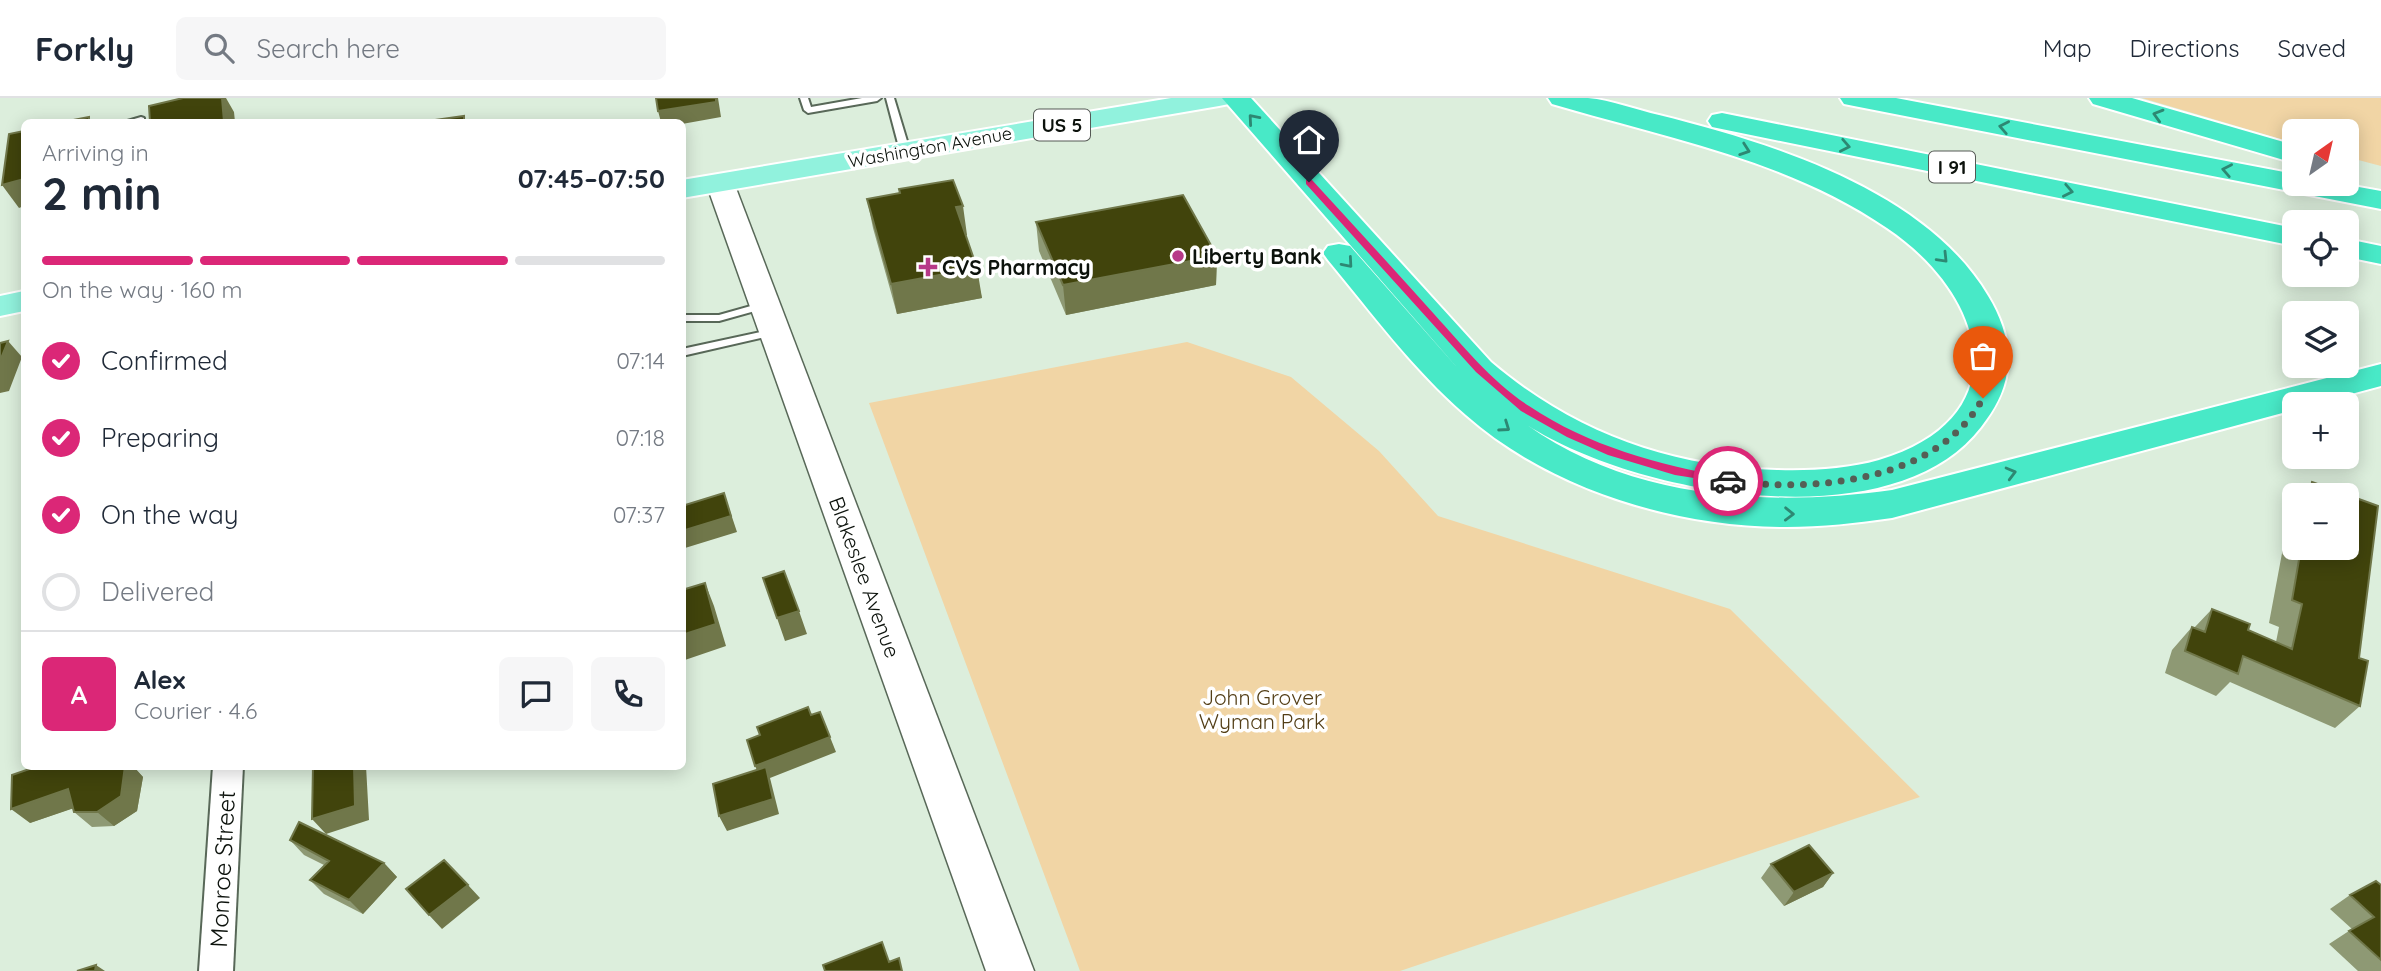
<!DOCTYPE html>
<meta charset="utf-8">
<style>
:root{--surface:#fff;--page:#f6f6f7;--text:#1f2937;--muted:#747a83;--line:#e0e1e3;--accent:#db2777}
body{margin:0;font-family:Quicksand,sans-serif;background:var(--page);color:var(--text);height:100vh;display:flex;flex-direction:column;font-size:26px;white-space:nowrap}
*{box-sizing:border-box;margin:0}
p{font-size:23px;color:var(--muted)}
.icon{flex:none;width:38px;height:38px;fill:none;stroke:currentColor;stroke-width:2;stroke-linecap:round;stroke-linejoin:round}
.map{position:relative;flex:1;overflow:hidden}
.side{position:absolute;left:21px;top:21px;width:665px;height:651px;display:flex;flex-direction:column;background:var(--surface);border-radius:10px;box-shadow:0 4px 18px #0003}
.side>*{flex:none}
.needle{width:46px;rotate:34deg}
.fabs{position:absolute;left:2282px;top:21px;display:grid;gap:14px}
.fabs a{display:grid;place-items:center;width:77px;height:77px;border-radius:10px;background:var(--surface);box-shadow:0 4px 18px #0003;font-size:35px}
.pin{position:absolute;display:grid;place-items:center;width:60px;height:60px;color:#fff;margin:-72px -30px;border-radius:50% 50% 50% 0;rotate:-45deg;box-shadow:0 0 7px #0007}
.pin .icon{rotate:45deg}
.courier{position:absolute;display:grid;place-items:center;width:70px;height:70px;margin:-35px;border:5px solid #db2777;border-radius:50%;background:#fff;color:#222;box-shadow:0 2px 9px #0007}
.head em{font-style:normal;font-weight:700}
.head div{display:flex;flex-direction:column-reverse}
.head{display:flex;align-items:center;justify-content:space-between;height:119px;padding:0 21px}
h1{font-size:46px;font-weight:700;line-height:52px}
.bar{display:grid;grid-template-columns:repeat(4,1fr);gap:10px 7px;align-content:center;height:84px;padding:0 21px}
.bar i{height:9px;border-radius:5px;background:var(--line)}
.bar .selected{background:var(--accent)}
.bar p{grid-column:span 4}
.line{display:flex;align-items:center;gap:18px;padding:0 21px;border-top:2px solid var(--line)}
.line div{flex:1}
.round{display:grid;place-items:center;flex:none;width:74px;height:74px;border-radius:10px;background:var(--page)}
ol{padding:0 21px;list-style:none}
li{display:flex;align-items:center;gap:21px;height:77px}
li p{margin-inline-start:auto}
li .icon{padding:7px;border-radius:50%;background:var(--accent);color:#fff;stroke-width:4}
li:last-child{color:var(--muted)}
li i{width:38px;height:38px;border:4px solid var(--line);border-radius:50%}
header{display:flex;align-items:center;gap:42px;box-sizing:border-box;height:98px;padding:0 35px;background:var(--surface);border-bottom:2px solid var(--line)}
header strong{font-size:33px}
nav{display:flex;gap:38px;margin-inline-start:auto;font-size:24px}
.search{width:490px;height:63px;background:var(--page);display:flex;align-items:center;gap:18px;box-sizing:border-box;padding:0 24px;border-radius:10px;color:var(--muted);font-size:26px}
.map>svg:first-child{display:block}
.green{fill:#f1d5a5}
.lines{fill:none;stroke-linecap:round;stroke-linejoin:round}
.lane-casing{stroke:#586858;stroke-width:4}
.street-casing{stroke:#586858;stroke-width:4}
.secondary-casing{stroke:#586858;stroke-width:3}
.primary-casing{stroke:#fff;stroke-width:4}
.highway-casing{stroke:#fff;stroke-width:4}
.lane{fill:#fff;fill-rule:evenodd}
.street{fill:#fff;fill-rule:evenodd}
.secondary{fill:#fff;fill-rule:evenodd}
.primary{fill:#91f2dd;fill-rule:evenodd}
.highway{fill:#48e9c7;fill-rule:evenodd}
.wall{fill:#8e9974}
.shaded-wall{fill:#70774a}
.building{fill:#41440c;stroke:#70774a;stroke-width:2}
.oneway{stroke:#2d8873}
.route{fill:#db2777}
.done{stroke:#555f55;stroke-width:7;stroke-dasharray:0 12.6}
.poi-dot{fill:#b73988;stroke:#fff;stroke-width:2.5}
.labels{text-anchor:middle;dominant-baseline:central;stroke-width:7;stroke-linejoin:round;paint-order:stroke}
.far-street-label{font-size:18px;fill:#0c120c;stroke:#fff}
.shield{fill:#fff;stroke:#555955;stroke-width:2}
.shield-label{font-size:19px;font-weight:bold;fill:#0c120c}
.poi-label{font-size:21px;font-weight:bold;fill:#0c120c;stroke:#fff;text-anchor:start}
.street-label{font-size:21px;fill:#0c120c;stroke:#fff}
.park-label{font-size:21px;fill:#533e16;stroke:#fff}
.near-street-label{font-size:24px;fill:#0c120c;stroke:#fff}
</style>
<header>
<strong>Forkly</strong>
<div class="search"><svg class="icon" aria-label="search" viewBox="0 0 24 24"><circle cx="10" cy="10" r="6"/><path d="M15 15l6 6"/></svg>Search here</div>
<nav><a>Map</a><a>Directions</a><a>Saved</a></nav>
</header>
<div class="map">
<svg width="2381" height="873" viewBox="0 0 2381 873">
<rect width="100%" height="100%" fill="#dceedc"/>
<path class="green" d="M2142,0h239v68l-34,-9v-26h-53v12z
M1187,244l104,35 88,74 59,65 292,93 190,188 -520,174h-320l-211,-568z"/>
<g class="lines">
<defs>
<path id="lane" d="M800,0h8l3,9 51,-9h19l-4,3 -69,12 -4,-3z
M886,0h8l16,53 -2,2h-6l-2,-2z
M141,19l3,1v4h-20z
M765,204l4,1v4l-50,14h-37v-6h37z
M774,231l5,3 -1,2 -96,22v-7z"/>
<path id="street" d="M213,668h30l-10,205h-34z"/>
<path id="secondary" d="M720,77l10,2 4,6 300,788h-48l-280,-788 4,-6z"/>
<path id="primary" d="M1171,0h62l-4,6 -10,2 -537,92v-18z
M24,193v20l-24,5v-20z"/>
<path id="highway" d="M1222,0h29l240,264c82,70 178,105 286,108 34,1 70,-1 102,-10 141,-42 109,-164 8,-232 -97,-66 -210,-88 -321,-120l-14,-4 -4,-6c14,0 27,0 40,0 23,2 49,12 71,17 113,28 267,76 329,181 14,23 23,49 19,76 -3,21 -13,38 -26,55 -89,116 -347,67 -454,-2 106,75 242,82 365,65l489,-126v22l-67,18h-20v6l-402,108c-35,5 -70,9 -106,9 -112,0 -236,-38 -320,-112 -53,-46 -94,-102 -138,-155l-5,-7 5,-7 11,-2 11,2 111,126z
M1840,0h56l398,76v10h48l39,7v18l-527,-103 -10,-2z
M2089,0h43l162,47v18l-201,-59z
M1722,15l572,115v18l-582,-119 -4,-6 4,-6z
M2347,141l34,7v18l-34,-7z"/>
</defs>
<use href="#lane" class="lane-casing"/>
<use href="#street" class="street-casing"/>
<use href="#secondary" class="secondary-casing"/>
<use href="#primary" class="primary-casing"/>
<use href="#highway" class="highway-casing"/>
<use href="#lane" class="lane"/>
<use href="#street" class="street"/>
<use href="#secondary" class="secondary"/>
<use href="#primary" class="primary"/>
<use href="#highway" class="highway"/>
</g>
<path class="wall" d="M867,101l100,36h-1l16,63 -85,16 -24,-86z
M1036,124l181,34 -1,29 -150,30 -27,-64z
M2312,384l66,24 -19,152 9,3 -8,45 -25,22 -105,-46 -14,14 -51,-23 7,-23 20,-23 2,1 18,-19 38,15 -2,6 28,12 3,-15 -10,-4 22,-118 3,-3v46h53v-53h-47z
M38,668h95l10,11 -6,34 -23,15 -22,1 -18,-15 -1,-4 -43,15z
M290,742l94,23 13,14 -34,37 -39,-20 -14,-14 14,-15 -20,-10z
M1771,766l62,9 -10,14 -39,19 -23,-28z
M2381,787v86h-23l-29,-27 23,-15 -22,-20 20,-14z"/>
<path class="shaded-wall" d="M222,0h4l8,14 1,10h-11z
M716,0h2l3,19 -39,7v-2h-21l-3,-11z
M24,81v27l-5,2 -17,-23z
M963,108l4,29 -7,1 -4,-29z
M1217,158l-1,29 -150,30 -3,-30z
M977,170l5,30 -85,16 -6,-30z
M8,243l14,16 -13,34 -9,2v-32z
M724,395l13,39 -52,16 -3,-6v-11z
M705,485l9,23 12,40 -44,15v-26z
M799,513l8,23 -22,7 -8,-23z
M830,639l6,15 -66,26 9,36 -52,17 -8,-15 43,-35 -7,-15z
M125,668h8l10,11 -6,34 -23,15 -17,-14z
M354,668h12l3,54 -43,14 -14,-15z
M68,691l18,15 -56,19 -19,-14z
M384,765l13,14 -34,37 -14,-14z
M1833,775l-10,14 -39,19 10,-14z
M468,787l12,13 -38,31 -13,-14z
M96,867l9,6h-10z"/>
<path class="building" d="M183,0h39l2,24h-74l-1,-16z
M656,0h60v4l-58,9z
M464,18v6h-43z
M89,19v5h-26z
M24,33v48l-22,6 7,-51z
M953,82l10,26 -7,1 21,61 -86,16 -24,-85 33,-6 -1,-4z
M1183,97l34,61 -154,29 -27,-63z
M8,243l-8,20v-18z
M2312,384l66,24 -19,152 9,3 -8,45 -117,-50 -5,18 -53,-23 7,-24 13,5 7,-23 38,15 -2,6 44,19 10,-45 -10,-4 9,-52h46v-53h-37z
M724,395l7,23 -49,15v-25z
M784,473l15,40 -22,7 -14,-40z
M705,485l11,41 -34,11v-45z
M808,609l3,8 9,-3 10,25 -75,29 -8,-26 13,-5 -3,-8z
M38,668h87l-4,30 -24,16h-23l-6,-23 -57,20 1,-34z
M313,668h41l1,40 -43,13z
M766,669l7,32 -54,17 -6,-32z
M299,724l85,41 -35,37 -39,-20 19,-19 -39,-21z
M1809,747l24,28 -39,19 -23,-28z
M444,762l24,25 -39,30 -23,-26z
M2376,783l5,4v75l-32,-29 25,-14 -24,-22z
M882,844l7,20 10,-4 3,13h-77l-2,-6z
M96,867l-1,6h-18z"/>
<defs><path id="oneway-chevron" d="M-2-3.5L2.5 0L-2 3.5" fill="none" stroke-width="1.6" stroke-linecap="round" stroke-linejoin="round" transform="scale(1.75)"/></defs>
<g class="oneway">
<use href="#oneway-chevron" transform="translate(2158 17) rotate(-164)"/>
<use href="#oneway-chevron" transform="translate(1253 21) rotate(-131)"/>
<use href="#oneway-chevron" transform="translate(2004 29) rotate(-169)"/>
<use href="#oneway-chevron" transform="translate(1845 48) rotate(11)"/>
<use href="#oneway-chevron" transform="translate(1745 52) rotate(19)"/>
<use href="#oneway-chevron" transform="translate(2227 72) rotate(-169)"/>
<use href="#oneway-chevron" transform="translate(2068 93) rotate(11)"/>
<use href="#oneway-chevron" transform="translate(1943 160) rotate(46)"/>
<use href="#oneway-chevron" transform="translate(1348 165) rotate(49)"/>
<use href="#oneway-chevron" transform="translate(1505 329) rotate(35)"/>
<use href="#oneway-chevron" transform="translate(2011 375) rotate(-15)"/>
<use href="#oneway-chevron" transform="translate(1789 416) rotate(1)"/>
</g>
<path class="route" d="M1306,82h6c41,45 82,89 122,134 29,32 58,68 95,92 60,40 129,59 199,71l4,1v6l-57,-9 -67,-20 -41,-18 -46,-26 -45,-39 -170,-188z"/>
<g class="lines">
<path class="done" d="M1728,383c86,11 209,2 255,-83"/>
</g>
<g class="poi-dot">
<circle cx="1178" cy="158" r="7"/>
<path d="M924.5 158.5h7v7h7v7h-7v7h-7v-7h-7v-7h7z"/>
</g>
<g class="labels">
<g class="far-street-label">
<text transform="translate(930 49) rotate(-10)">Washington Avenue</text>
</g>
<g class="shield">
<rect x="1034" y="11.5" width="56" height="31" rx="5"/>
<rect x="1929" y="53.5" width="46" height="31" rx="5"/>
</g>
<g class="shield-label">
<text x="1062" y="27">US 5</text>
<text x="1952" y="69">I 91</text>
</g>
<g class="poi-label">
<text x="1192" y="158">Liberty Bank</text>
<text x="942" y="169">CVS Pharmacy</text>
</g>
<g class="street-label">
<text transform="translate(865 479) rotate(70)">Blakeslee Avenue</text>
</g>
<g class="park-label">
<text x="1262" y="599">John Grover<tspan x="1262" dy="24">Wyman Park</tspan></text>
</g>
<g class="near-street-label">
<text transform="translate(222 771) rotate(-87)">Monroe Street</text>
</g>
</g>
</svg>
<div class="fabs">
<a><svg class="needle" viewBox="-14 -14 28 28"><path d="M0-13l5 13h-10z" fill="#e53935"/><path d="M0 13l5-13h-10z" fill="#747a83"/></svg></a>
<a><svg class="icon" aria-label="locate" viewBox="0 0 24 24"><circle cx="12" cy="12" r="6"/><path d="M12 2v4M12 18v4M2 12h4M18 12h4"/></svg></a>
<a><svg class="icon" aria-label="layers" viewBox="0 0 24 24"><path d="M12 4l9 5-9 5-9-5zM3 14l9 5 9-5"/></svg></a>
<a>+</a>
<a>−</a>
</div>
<div class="pin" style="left:1983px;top:300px;background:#ea580c"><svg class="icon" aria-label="bag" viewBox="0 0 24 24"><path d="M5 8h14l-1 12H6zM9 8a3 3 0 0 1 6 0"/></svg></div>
<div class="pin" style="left:1309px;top:84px;background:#1f2937"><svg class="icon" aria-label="home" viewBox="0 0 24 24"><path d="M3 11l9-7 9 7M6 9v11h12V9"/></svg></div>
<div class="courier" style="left:1728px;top:383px"><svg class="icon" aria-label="car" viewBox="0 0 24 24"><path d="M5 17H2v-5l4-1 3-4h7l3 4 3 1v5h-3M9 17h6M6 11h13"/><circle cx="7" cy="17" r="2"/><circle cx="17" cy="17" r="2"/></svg></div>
<section class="side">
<div class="head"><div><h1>2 min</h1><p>Arriving in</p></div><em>07:45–07:50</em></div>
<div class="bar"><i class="selected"></i><i class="selected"></i><i class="selected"></i><i></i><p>On the way · 160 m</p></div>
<ol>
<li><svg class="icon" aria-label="check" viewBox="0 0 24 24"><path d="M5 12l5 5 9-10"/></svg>Confirmed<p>07:14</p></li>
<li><svg class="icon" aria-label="check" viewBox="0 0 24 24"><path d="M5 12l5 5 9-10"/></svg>Preparing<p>07:18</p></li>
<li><svg class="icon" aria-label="check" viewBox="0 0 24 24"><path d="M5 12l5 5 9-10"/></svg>On the way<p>07:37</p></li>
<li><i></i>Delivered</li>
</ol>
<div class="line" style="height:126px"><b class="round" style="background:var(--accent);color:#fff">A</b><div><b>Alex</b><p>Courier · 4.6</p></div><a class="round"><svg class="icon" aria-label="chat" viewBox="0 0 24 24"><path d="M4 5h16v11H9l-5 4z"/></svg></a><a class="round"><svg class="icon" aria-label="phone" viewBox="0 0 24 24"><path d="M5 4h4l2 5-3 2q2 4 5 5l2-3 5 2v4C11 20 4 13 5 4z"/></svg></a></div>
</section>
</div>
